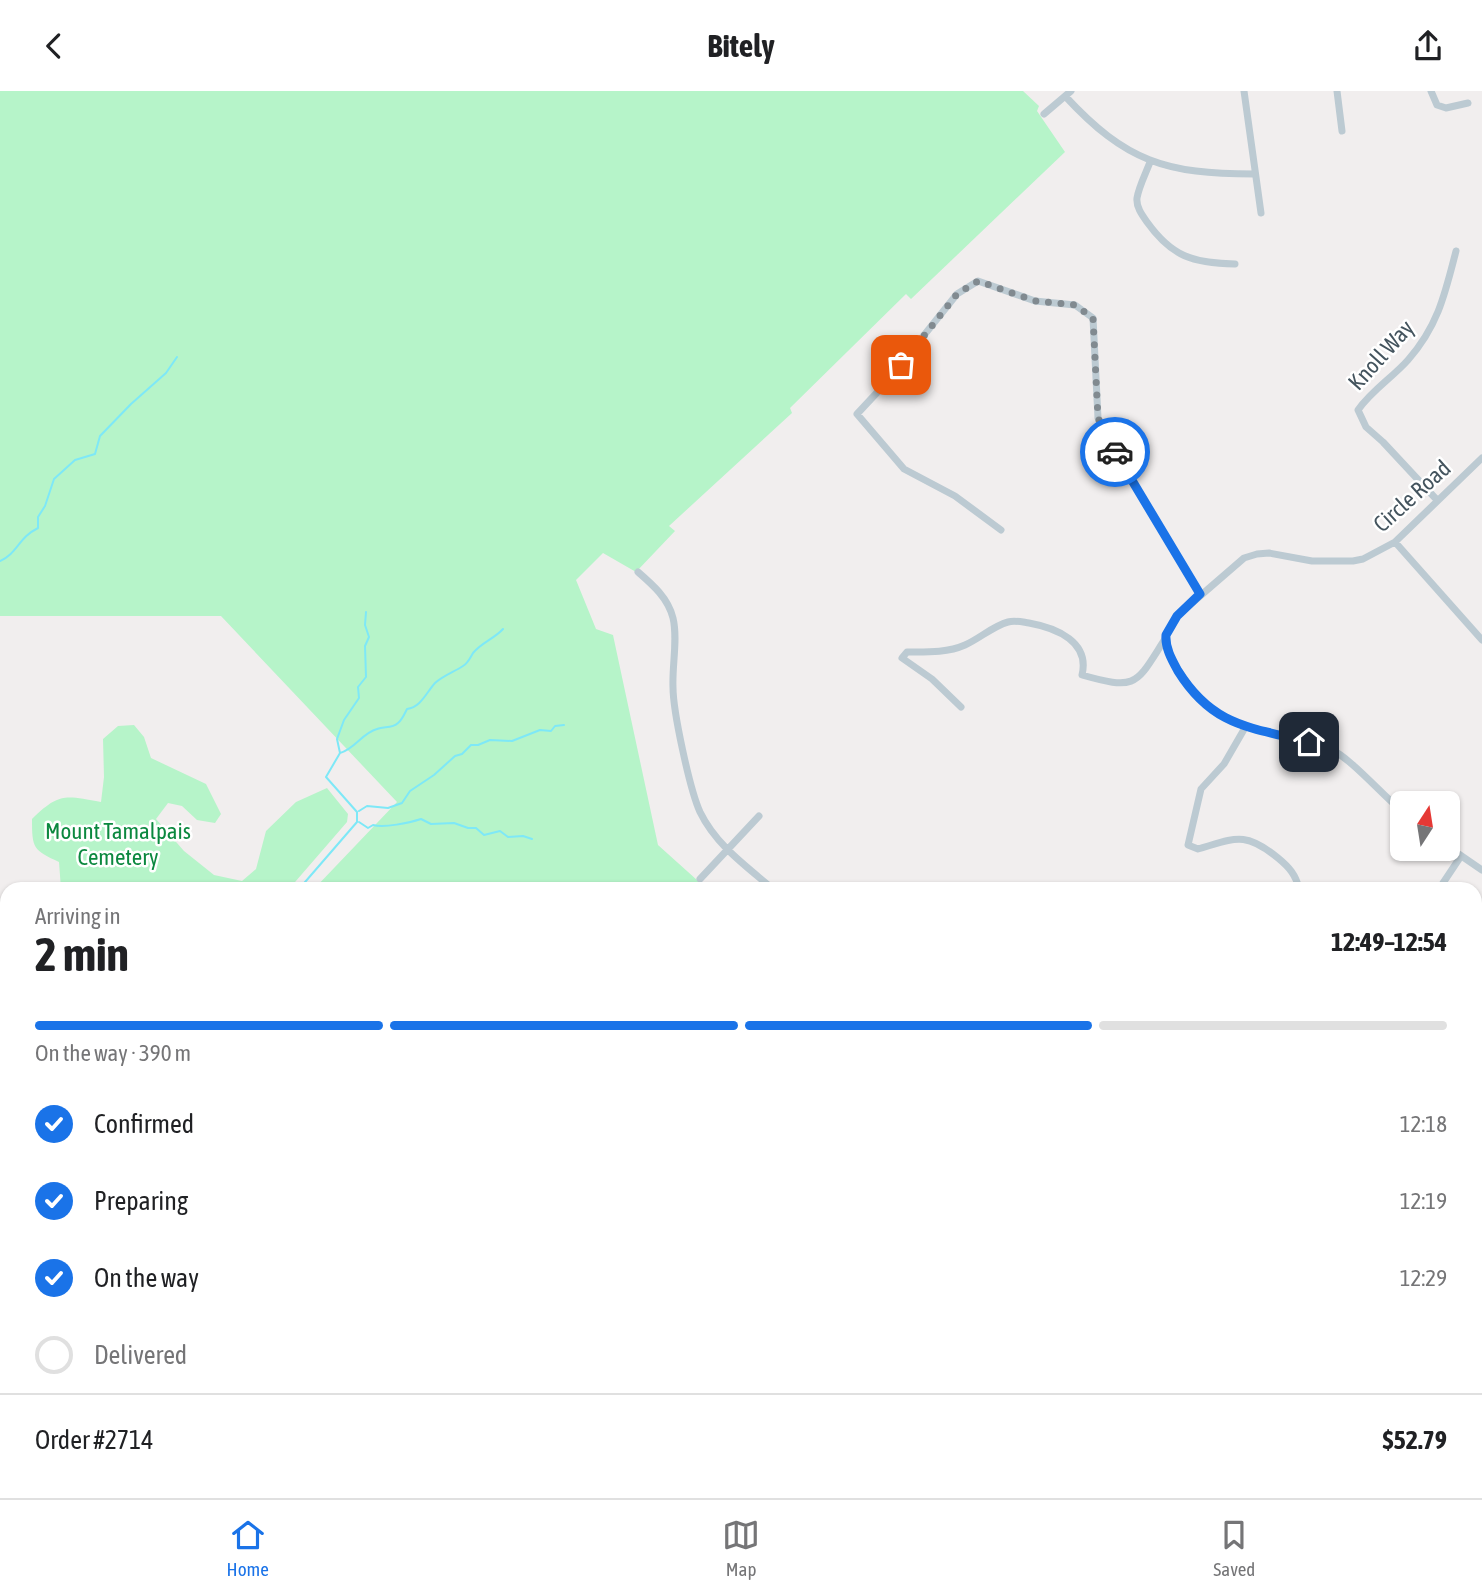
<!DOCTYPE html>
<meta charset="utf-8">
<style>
:root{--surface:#fff;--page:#f2f2f2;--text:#202124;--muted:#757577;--line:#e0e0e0;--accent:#1a73e8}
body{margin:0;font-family:"Asap Condensed",sans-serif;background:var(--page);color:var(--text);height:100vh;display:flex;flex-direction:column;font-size:26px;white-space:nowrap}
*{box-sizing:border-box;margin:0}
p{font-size:23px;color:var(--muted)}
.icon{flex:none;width:38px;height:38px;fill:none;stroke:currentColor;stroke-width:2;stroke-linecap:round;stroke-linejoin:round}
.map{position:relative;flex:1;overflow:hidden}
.drawer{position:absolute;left:0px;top:791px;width:1482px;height:616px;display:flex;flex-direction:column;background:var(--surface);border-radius:21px 21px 0 0;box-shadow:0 2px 5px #0004}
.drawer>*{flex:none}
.needle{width:46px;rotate:12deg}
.fabs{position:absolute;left:1390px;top:700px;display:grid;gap:14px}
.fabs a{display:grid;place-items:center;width:70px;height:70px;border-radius:10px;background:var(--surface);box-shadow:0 2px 5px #0004;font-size:35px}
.pin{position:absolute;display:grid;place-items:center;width:60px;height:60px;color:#fff;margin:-30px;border-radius:14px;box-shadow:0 4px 10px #0006}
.courier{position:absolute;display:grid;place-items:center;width:70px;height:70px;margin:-35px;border:5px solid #1a73e8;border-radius:50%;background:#fff;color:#222;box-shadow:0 2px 9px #0007}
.summary em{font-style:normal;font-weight:700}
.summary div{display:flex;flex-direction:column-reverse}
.summary{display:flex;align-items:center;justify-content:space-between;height:119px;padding:0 35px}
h1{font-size:46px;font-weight:700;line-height:52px}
.bar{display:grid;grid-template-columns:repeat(4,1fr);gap:10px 7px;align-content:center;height:84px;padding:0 35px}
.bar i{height:9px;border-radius:5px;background:var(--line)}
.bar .active{background:var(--accent)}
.bar p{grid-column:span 4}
.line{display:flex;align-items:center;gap:18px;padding:0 35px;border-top:2px solid var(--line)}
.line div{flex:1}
ol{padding:0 35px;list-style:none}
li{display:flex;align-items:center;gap:21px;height:77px}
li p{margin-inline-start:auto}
li .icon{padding:7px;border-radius:50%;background:var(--accent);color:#fff;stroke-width:4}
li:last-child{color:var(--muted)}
li i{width:38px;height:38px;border:4px solid var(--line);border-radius:50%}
header{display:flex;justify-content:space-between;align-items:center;height:91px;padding:0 35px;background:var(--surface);font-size:32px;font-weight:700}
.dock{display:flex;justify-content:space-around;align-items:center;height:98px;border-top:2px solid var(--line);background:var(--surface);font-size:19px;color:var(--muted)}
.dock a{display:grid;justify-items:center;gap:4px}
.dock .active{color:var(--accent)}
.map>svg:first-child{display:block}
.green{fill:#b6f4c9}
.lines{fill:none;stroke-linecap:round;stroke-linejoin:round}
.stream{stroke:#7ee8f7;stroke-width:2}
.minor{stroke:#bccad2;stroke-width:7}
.tertiary{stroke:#bccad2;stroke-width:9}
.done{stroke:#818a90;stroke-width:7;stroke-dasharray:0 12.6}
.route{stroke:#1a73e8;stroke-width:9}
.labels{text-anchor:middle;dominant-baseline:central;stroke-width:5;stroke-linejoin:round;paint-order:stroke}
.street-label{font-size:23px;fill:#44545e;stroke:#fff}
.park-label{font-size:23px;fill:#0b883f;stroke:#fff}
</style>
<header><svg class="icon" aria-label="back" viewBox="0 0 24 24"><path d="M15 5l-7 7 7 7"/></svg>Bitely<svg class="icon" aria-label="share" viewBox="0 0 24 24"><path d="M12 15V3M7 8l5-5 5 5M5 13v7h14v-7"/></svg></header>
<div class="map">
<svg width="1482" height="1407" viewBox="0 0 1482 1407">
<rect width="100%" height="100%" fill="#f1eeee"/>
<path class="green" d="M0,0h1023l16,15 -2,5 28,41 -154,147 -5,-5 -116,114 2,5 -123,113 6,5 -39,41 -33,-19 -27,27 20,49 17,6 45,210 49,44h-393l83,-87 -176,-186h-221z
M134,634l10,12 7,21 55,26 15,30 -6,9 -18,-3 -15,-14 -14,-3 -12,16 28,32 30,24 28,6 14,-12 10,-38 30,-29 31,-14 21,26 -1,8 -58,67h-228l-2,-27c-26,-12 -27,-14 -27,-43 28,-27 33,-23 69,-17l3,-25 -1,-38 15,-13z"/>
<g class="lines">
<path class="stream" d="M0,470c18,-8 18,-23 38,-33v-11l7,-11 9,-27 21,-19 20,-6 5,-18 31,-32 35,-31 11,-16
M340,662c15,-4 22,-20 37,-24 7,-3 15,0 21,-6 4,-3 7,-10 9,-14 14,-2 19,-16 28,-26 9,-8 19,-11 28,-17 5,-3 7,-8 10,-13 9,-11 21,-14 30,-24
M359,720l8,-5 21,2 14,-5 8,-12 24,-16 21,-19 7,-2 9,-9h7l12,-5 22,1 28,-11 11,1 4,-5 9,-1
M359,731l9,6 5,-3c11,3 36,-2 48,-6l10,5 23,-1 14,5h8l8,7 16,-4 8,6 15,-1 9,3
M299,798l58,-67v-10l-31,-35 14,-24 -3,-14 7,-19 15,-22 -1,-11 8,-10 -1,-31 4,-9 -4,-12 1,-13
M530,1400l12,7
M1470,1407l12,-2"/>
<path class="minor" d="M1244,0l17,122
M1337,0l5,40
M1431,0l6,14 9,3 22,-5
M1065,5c61,66 101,78 189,78
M1044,23l27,-23
M1150,71c-4,11 -11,24 -13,36 -1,9 5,17 10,24 25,35 46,41 88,42
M1437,409l-54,-58 -17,-15 -8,-17c14,-20 34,-32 50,-50 30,-34 37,-66 48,-109
M1001,439l-46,-34 -51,-27 -47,-55 28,-30 72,-90 21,-13 57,20 40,4 18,13 5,100 21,41 81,135
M1395,451l87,98
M638,481c15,13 30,26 35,46 5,21 -1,47 0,69 0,25 17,103 27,125 16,33 46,54 73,77
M961,616l-29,-28 -30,-21 5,-6c19,0 40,1 58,-7 14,-6 28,-19 43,-23 7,-2 14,0 21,1 28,5 61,19 53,52 56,16 54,9 83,-36
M1246,635l-22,38 -23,25 -13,56 10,4c38,-11 47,-18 80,9 11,9 18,17 21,31
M1402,720c-22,-18 -49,-51 -73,-63 -12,-5 -24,-7 -36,-10 -52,-13 -82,-16 -112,-64 -8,-11 -17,-25 -15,-39l11,-19 67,-58 13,-4 12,-1 43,8h41l10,-2 32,-17 87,-84
M1447,755l35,24
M700,788l59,-63
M1439,798l22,-33
M1482,828l-4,20 4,34
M1475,1180l7,-3
M0,1269l7,1
M1475,1292l7,8
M0,1347l7,4
M137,1400l7,7
M266,1400l3,7
M380,1400l5,7
M597,1400l8,7
M710,1400l7,7
M816,1400l8,7
M925,1400l6,7
M1071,1400l13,7
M1208,1400l2,7
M37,1407l3,-7
M200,1407l14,-7
M833,1407l4,-7"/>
<path class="tertiary" d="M489,1400l4,7
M1374,1407l1,-7"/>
</g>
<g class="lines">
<path class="done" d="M901,274l56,-71 21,-13 57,20 40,4 18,13 5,100 17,34"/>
<path class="route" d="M1115,361l85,142 -23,22 -11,19c-1,13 6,25 12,36 35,56 72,56 131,71"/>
</g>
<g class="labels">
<g class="street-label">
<text transform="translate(1381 264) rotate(-48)">Knoll Way</text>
<text transform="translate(1412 405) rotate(-42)">Circle Road</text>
</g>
<g class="park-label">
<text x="118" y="740">Mount Tamalpais<tspan x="118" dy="26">Cemetery</tspan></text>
</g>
</g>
</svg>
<div class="fabs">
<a><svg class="needle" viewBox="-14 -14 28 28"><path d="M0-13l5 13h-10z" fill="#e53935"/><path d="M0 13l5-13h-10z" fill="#757577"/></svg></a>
</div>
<div class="pin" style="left:901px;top:274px;background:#ea580c"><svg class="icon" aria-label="bag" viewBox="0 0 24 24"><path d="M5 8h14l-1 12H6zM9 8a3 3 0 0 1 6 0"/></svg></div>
<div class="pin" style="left:1309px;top:651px;background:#1f2937"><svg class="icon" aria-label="home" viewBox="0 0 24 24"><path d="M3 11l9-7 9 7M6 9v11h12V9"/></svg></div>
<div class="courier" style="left:1115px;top:361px"><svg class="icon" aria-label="car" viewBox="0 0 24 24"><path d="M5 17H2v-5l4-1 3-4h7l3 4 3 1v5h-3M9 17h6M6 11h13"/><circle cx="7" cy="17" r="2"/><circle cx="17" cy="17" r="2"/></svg></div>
<section class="drawer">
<div class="summary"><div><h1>2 min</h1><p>Arriving in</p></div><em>12:49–12:54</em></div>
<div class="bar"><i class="active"></i><i class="active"></i><i class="active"></i><i></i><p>On the way · 390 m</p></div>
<ol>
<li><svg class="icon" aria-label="check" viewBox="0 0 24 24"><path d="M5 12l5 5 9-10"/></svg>Confirmed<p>12:18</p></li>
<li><svg class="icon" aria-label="check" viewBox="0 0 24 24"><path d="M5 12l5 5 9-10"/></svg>Preparing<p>12:19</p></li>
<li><svg class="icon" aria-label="check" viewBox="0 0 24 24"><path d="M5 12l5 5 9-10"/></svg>On the way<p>12:29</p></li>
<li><i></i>Delivered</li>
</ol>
<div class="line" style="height:91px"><div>Order #2714</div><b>$52.79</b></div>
</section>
</div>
<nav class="dock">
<a class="active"><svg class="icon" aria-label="home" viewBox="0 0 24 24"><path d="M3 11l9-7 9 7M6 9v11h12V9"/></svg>Home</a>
<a><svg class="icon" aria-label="map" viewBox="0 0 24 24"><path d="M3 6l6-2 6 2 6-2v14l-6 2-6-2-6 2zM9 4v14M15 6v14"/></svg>Map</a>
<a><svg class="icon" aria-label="saved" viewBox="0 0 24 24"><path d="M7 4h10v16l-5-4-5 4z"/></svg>Saved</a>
</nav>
